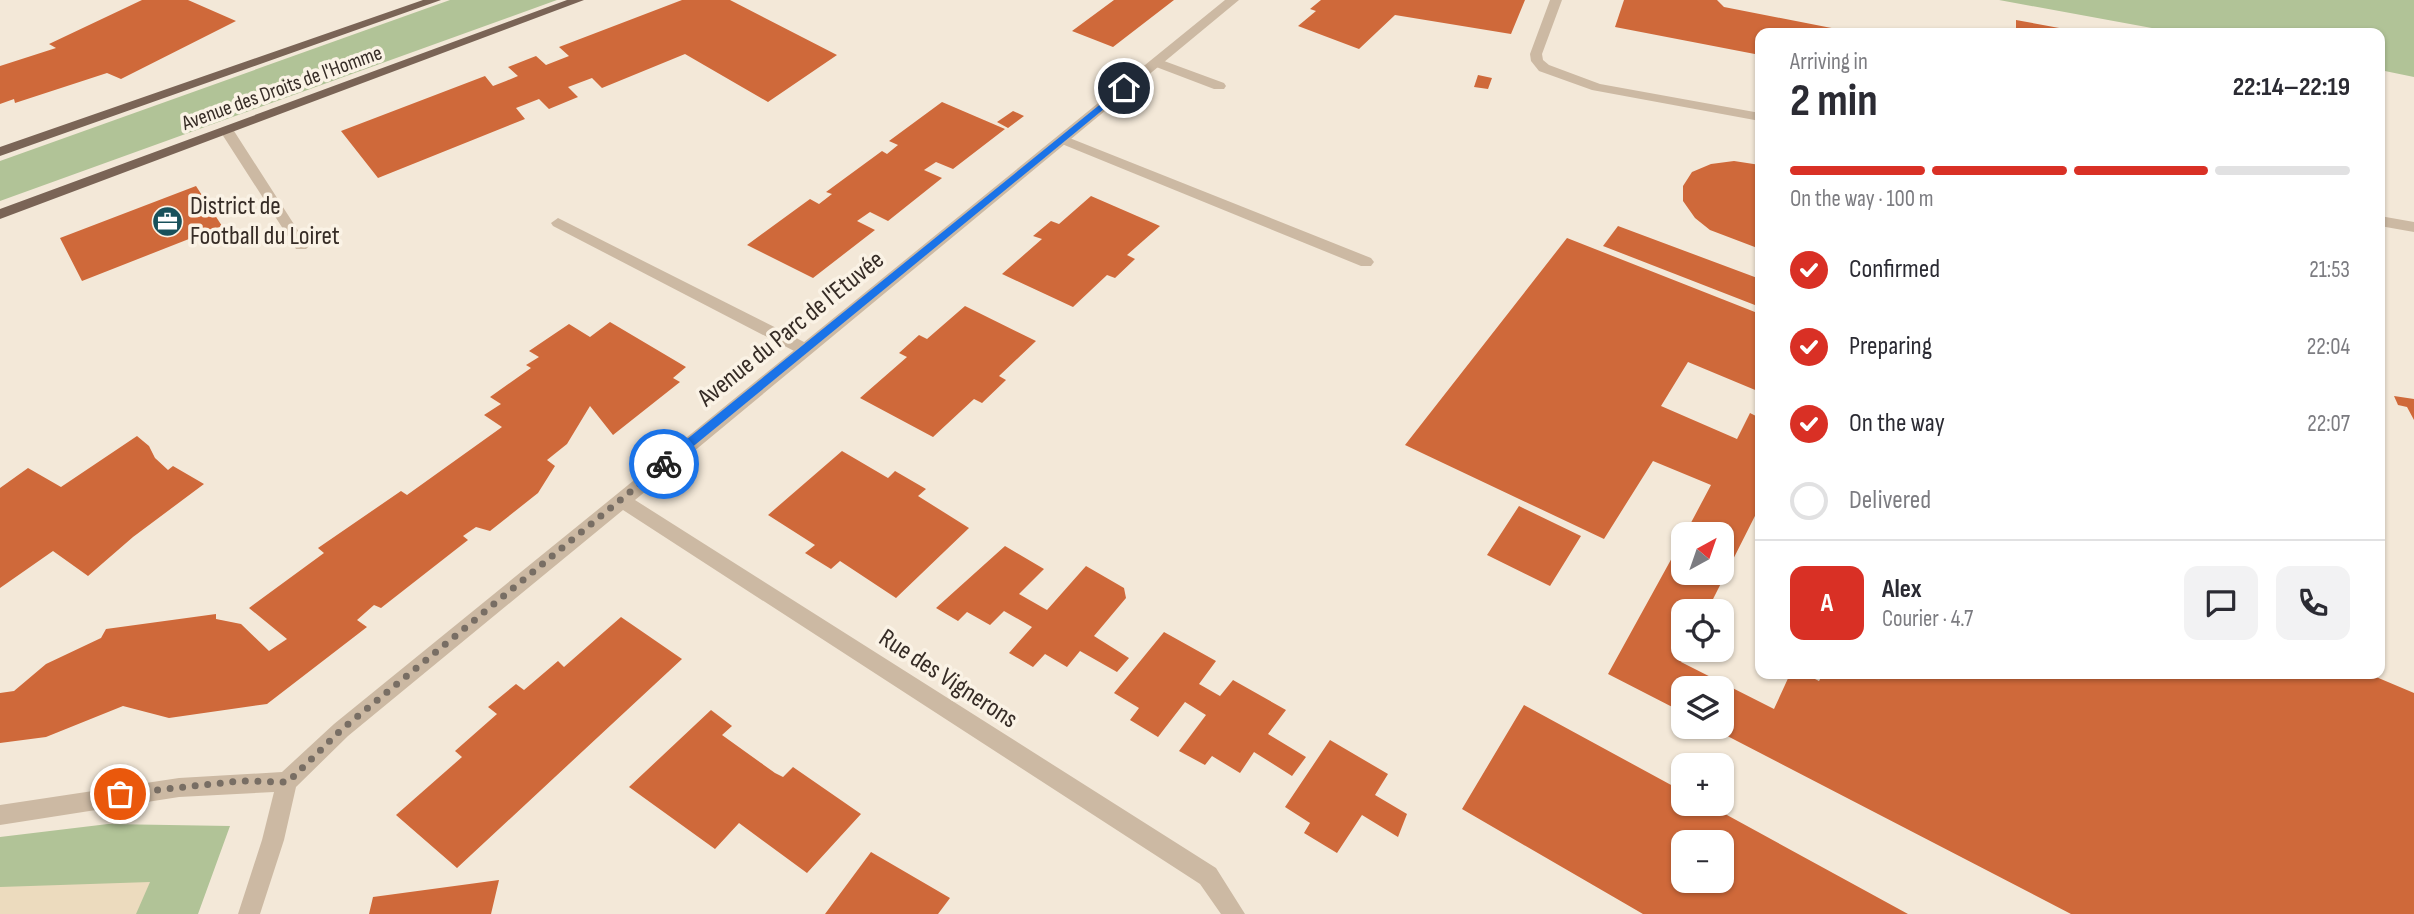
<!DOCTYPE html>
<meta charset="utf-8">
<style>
:root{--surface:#fff;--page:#f2f2f3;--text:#2b2b33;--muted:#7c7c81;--line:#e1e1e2;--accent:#d93025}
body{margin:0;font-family:"Sofia Sans Condensed",sans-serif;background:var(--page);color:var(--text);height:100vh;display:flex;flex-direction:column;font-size:26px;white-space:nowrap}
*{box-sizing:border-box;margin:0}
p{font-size:23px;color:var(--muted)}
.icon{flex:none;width:38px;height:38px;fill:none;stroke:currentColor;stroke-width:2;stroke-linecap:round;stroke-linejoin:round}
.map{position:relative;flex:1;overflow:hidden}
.sheet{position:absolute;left:1755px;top:28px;width:630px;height:651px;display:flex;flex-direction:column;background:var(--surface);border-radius:14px;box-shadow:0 2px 5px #0004}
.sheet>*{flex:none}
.needle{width:46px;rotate:40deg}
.controls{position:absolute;left:1671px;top:522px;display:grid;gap:14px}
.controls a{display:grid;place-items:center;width:63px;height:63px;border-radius:14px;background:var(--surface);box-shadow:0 2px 5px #0004;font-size:35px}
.pin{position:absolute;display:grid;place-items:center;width:60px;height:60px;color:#fff;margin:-30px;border:4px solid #fff;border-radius:50%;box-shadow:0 2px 7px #0007}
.courier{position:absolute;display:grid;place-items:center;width:70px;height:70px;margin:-35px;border:5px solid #1a73e8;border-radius:50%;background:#fff;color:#222;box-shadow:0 2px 9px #0007}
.headline em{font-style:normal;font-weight:700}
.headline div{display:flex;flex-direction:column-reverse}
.headline{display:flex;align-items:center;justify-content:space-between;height:119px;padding:0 35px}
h1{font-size:46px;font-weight:700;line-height:52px}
.bar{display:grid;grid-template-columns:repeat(4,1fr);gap:10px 7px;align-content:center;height:84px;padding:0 35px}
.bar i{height:9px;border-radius:5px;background:var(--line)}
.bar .on{background:var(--accent)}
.bar p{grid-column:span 4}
.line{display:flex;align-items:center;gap:18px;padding:0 35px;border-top:2px solid var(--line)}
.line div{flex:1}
.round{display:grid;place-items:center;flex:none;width:74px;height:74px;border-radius:14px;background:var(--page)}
ol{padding:0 35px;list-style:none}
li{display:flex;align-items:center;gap:21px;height:77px}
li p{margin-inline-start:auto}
li .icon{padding:7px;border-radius:50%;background:var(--accent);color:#fff;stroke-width:4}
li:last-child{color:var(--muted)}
li i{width:38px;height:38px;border:4px solid var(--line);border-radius:50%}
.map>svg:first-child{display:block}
.green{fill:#b1c397}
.plaza{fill:#ecdbbe}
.building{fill:#cf693a;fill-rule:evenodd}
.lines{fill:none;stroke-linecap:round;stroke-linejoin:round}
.lane{fill:#ccb9a3;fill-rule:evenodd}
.street{fill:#ccb9a3;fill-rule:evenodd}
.primary{fill:#7a6456;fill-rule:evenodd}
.route{fill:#1a73e8}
.done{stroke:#786e64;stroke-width:7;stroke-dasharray:0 12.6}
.labels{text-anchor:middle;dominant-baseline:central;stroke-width:7;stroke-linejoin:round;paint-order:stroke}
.far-street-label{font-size:21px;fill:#362c26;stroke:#faf2e5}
.poi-label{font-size:26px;fill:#362c26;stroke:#faf2e5;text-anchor:start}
.street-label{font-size:26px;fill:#362c26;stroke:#faf2e5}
</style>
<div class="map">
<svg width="2414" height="914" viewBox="0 0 2414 914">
<rect width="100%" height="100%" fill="#f3e8d8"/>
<path class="green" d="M450,0h107l-557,201v-40z
M1999,0h415v77l-34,-7v-37h-201z
M108,824l122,2 -32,88h-198v-77z"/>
<path class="plaza" d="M150,882l-14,32h-136v-27z"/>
<path class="building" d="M142,0h46l48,21 -115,58 -14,-6 -92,30 -1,-4 -14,5v-38l56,-18 -7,-4z
M682,0h48l107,55 -69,47 -83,-48 -83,34 -10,-10 -24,9 10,10 -29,12 -10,-10 -23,9 9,11 -147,59 -37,-47 144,-55 8,10 13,-5 12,-5 -10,-9 28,-11 10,9 23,-9 -10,-9z
M1114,0h60l-61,47 -41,-16z
M1321,0h204l-14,34 -116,-19 -36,34 -61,-23 18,-15 -6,-2z
M1624,0h93l7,7 133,26h-97v22l-145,-28z
M2016,20l65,12v1h-65z
M1478,75l14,3 -4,11 -14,-2z
M942,102l63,27 -52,40 -17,-7 -12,8 18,8 -54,43 -18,-9 -13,9 18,9 -62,48 -66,-33 63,-46 9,5 13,-10 -6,-2 56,-41 5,3 11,-9 -9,-4z
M1013,111l11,5 -16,12 -11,-6z
M1734,161l26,4v84l-50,-19 -15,-12 -12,-17v-15l9,-14 19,-8z
M196,186l26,40 -140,55 -22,-43z
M1091,196l69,30 -33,29 8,4 -20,19 -8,-3 -34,32 -71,-33 40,-35 -9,-3 18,-15 8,3z
M1618,226l142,53v28l-157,-61z
M1567,238l193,76v78l-72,-30 -27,44 76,33 13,-26 10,5v88l-53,105h-23v38h4l-7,13 93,47 16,-35h15l14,7 4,-7h546l45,19v221h-343l-363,-188h14v-38h-38v25l-76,-39 76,-138v36h38v-38h-37l26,-49 -58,-24 -49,78 -199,-94z
M965,306l71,35 -37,35 7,4 -24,23 -8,-4 -41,38 -73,-39 47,-41 -8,-4 20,-18 8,4z
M610,322l76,45 -13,11 7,4 -67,53 -23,-29 -23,38 -20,16 8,6 -17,27 -48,38 -14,-4 -13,9 5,4 -87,68 -7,-3 -17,15 10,7 -100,77 -98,14 -46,-12 -77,31 -46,6v-50l14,-2 32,-27 55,-26 5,-9 110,-15v5l25,5 28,27 18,-12 -38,-31 75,-55 -6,-5 83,-57 6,4 95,-68 -18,-12 17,-11 -11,-7 41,-29 -5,-3 13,-8 -10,-6 40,-27 21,13z
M2394,396l20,3v21l-7,-13 -9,-2z
M137,436l12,10 6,12 13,12 5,-4 31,18 -71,53 -45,39 -35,-25 -53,37v-100l28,-20 33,19z
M842,451l46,27 7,-7 31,18 -8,7 51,32 -73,70 -56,-37 -9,8 -26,-16 10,-8 -47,-30z
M1519,506l62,30 -31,50 -63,-31z
M1005,546l39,23 -25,25 28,16 39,-44 38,22 2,10 -32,38 35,22 -12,14 -37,-21 -13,16 -22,-13 -12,13 -24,-14 23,-26 -28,-16 -14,14 -23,-13 -9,9 -22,-13z
M621,617l61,42 -225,209 -61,-53 66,-58 -7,-6 42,-37 -9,-7 28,-23 8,6 34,-29 6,6z
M1164,632l52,29 -17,23 21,12 13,-16 53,30 -18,24 38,23 -14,19 -38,-24 -14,21 -28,-17 -7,9 -26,-14 27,-36 -21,-13 -27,35 -28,-17 9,-12 -25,-15z
M1524,705l160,87v11h21l203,111h-265l-181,-105zM1684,842h38v38h-38z
M711,710l21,16 -10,9 53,38 8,4 10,-10 68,47 -54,59 -68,-50 -24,26 -86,-62z
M1330,740l58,34 -13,21 32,19 -9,23 -36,-22 -25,38 -33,-20 6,-10 -25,-16z
M871,852l79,46 -12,16h-113z
M499,880l-8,34h-122l4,-17z"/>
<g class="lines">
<path class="lane" d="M1156,58l68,25 2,3 -2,3h-10l-63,-24 -1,-3z
M227,127l7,4 72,112 3,3 -3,3h-10l-76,-118z
M1062,135l309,123 3,4 -3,4h-10l-304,-124 -2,-3z
M558,218l252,127 2,4 -8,6 -6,-2 -245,-127 -2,-3z"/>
<path class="street" d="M1225,0h14l-604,500 581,368 29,46h-24l-21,-30 -577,-374 -275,226 -52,51 -12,53 -24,74h-22l24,-74 12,-48 -95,5 -179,28v-20l179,-27 103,-6 52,-48z
M1550,0h12l-20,54 1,6 6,5 51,19 160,29v8l-168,-31 -53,-19 -8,-10 -1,-7z
M2380,216l34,6v10l-34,-6z"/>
<path class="primary" d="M423,0h18l-441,156v-9z
M567,0h17l-584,219v-10z"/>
</g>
<path class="route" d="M1124,85l3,5 -459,377h-8v-6z"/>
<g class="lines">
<path class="done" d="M120,794l120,-13 48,1 53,-52 323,-266"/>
</g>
<defs>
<symbol id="office-disc" viewBox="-11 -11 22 22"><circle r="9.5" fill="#18515b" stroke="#faf2e5"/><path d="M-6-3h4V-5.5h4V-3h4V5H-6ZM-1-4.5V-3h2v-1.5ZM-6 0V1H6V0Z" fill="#fff"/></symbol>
</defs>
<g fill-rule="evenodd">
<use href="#office-disc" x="150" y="204" width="35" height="35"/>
</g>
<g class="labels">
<g class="far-street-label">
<text transform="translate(282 88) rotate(-20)">Avenue des Droits de l'Homme</text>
</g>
<g class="poi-label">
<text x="190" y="206">District de<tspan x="190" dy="30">Football du Loiret</tspan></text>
</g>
<g class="street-label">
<text transform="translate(791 329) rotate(-39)">Avenue du Parc de l'Etuvée</text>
<text transform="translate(948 679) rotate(33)">Rue des Vignerons</text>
</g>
</g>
</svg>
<div class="controls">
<a><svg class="needle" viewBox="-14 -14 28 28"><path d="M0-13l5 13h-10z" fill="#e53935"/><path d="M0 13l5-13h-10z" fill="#7c7c81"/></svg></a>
<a><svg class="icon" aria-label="locate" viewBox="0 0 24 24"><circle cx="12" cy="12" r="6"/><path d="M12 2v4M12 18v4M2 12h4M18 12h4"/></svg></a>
<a><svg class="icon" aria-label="layers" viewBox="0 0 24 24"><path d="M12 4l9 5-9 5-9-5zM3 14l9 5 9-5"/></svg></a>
<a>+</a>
<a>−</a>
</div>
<div class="pin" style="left:120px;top:794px;background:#ea580c"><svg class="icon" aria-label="bag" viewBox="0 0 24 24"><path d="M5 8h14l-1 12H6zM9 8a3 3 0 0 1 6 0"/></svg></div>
<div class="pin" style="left:1124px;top:88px;background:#1f2937"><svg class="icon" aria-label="home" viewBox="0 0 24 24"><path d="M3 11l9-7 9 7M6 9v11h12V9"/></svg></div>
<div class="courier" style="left:664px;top:464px"><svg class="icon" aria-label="bike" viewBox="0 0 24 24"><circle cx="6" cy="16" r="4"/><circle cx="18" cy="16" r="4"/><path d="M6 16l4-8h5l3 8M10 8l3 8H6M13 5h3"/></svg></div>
<section class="sheet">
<div class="headline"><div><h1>2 min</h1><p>Arriving in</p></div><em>22:14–22:19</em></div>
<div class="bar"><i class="on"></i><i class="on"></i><i class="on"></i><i></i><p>On the way · 100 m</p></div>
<ol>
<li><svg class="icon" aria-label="check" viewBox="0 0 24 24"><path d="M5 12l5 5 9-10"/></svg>Confirmed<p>21:53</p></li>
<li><svg class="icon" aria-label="check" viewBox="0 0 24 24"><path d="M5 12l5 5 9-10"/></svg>Preparing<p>22:04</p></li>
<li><svg class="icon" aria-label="check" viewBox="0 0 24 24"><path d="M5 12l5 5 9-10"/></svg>On the way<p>22:07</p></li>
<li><i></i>Delivered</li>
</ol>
<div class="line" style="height:126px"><b class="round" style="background:var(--accent);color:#fff">A</b><div><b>Alex</b><p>Courier · 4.7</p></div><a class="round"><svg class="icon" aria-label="chat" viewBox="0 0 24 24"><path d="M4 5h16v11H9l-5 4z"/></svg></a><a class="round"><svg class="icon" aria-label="phone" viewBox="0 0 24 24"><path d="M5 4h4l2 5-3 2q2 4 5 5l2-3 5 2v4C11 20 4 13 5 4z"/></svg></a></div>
</section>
</div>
